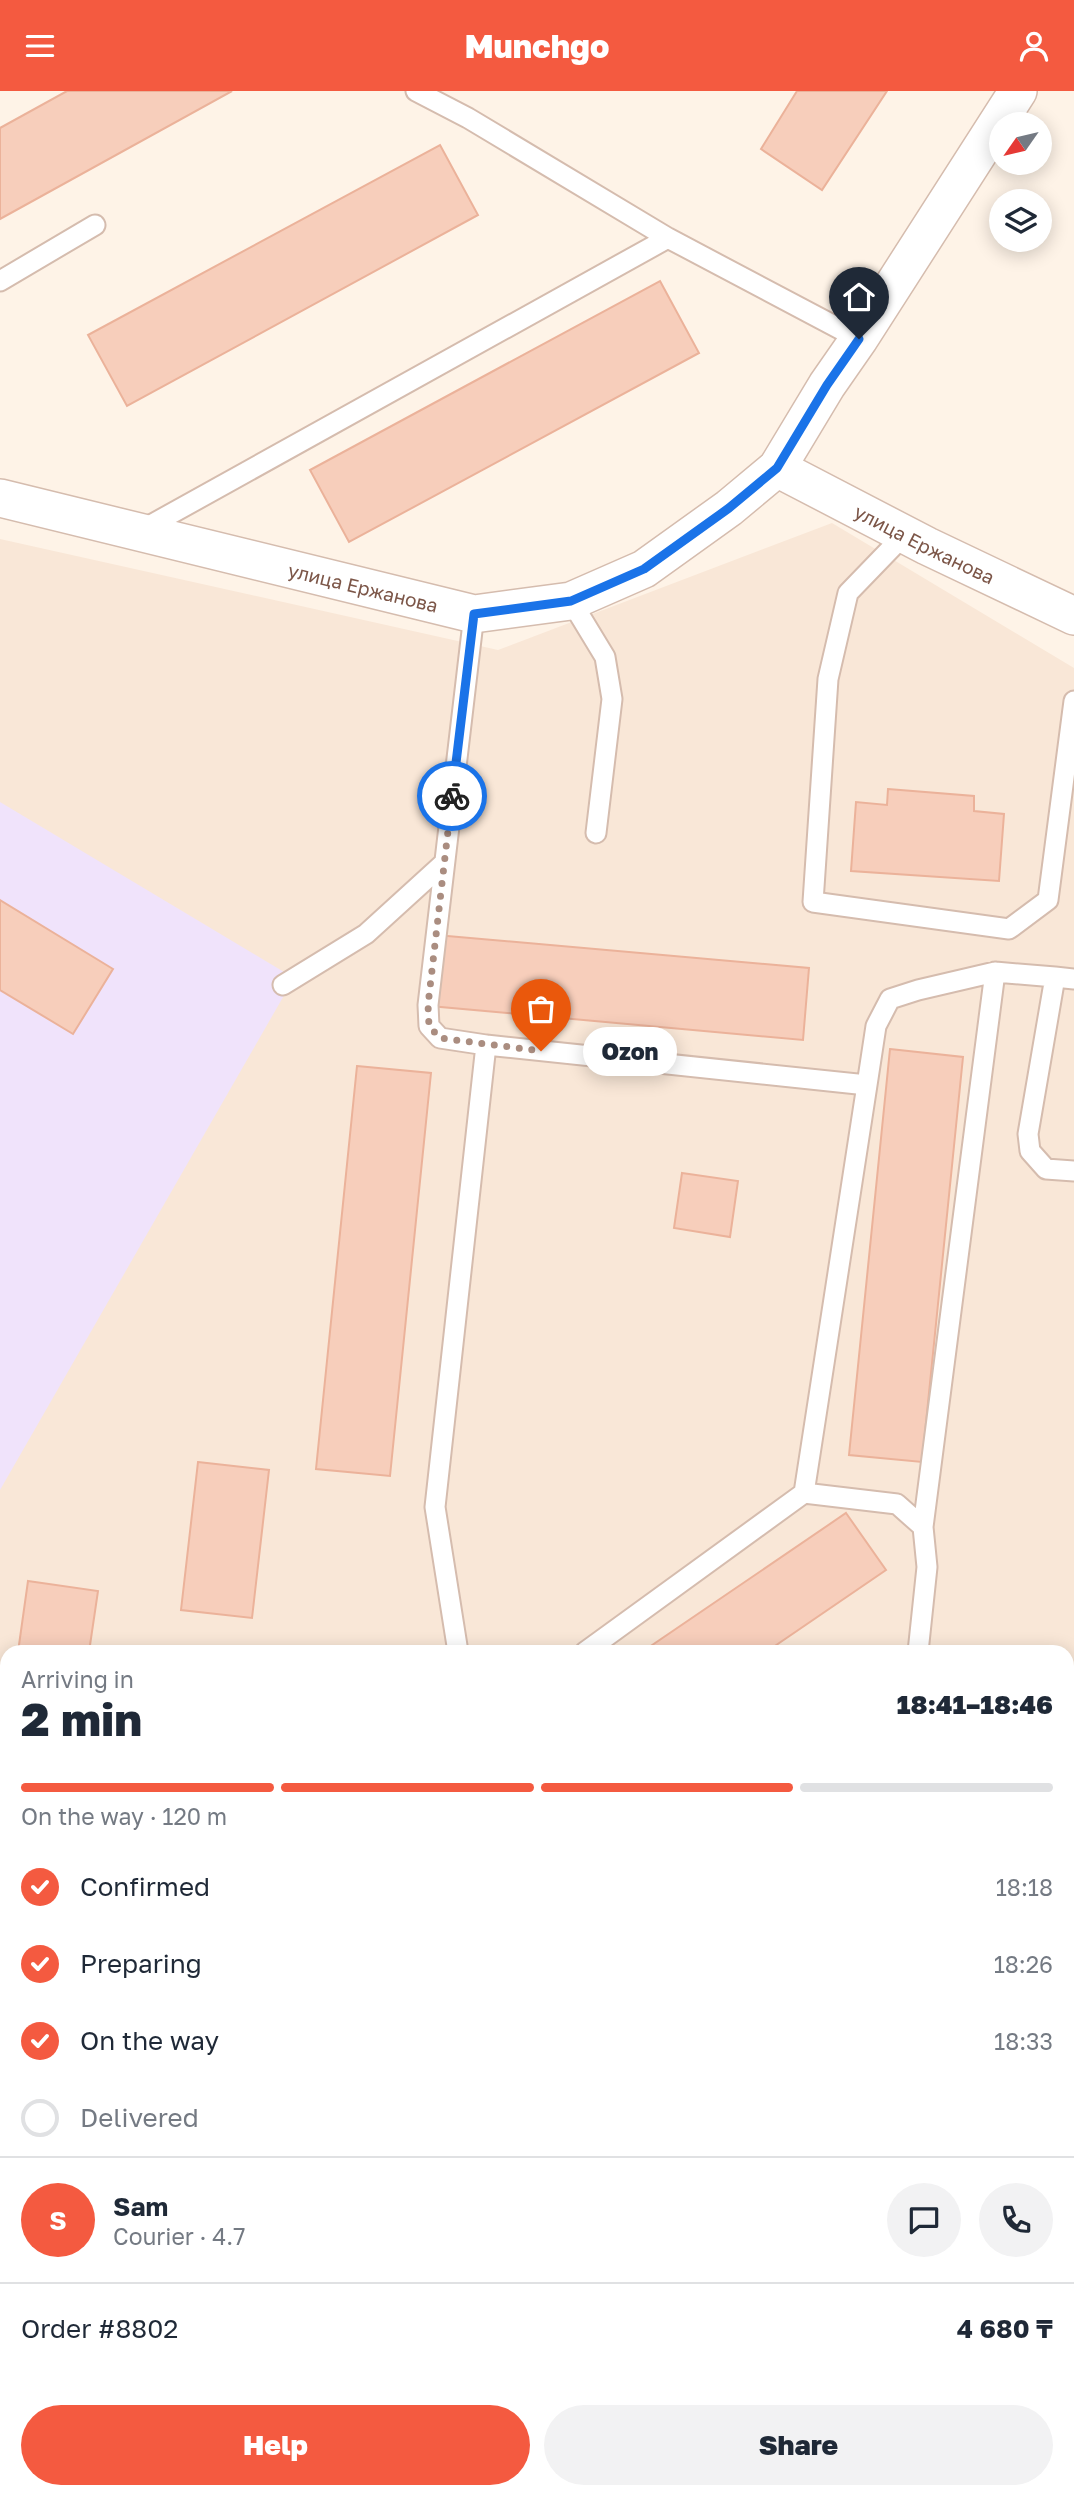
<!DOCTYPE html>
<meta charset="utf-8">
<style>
:root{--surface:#fff;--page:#f2f2f3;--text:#1f2937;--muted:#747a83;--line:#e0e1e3;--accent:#f45a40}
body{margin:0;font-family:"Golos Text",sans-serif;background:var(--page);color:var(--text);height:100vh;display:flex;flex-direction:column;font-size:26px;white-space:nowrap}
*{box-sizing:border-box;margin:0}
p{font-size:23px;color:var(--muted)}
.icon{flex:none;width:38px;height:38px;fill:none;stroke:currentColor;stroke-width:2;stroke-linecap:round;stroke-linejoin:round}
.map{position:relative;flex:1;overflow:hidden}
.sheet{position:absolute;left:0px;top:1554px;width:1074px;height:854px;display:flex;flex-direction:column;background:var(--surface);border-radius:21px 21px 0 0;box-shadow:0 4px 18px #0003}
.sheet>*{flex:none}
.needle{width:46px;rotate:236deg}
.controls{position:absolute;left:989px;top:21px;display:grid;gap:14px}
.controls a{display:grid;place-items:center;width:63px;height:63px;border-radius:50%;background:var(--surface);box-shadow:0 4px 18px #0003;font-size:35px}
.pin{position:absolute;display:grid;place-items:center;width:60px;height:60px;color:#fff;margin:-72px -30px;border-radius:50% 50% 50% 0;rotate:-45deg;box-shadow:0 0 7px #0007}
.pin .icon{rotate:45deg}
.courier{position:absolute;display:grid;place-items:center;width:70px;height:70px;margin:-35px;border:5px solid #1a73e8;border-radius:50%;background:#fff;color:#222;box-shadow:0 2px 9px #0007}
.bubble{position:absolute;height:49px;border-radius:24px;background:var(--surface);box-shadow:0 4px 18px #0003;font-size:23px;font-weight:800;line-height:49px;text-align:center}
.overview em{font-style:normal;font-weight:800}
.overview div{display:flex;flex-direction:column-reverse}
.overview{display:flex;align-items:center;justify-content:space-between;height:119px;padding:0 21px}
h1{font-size:46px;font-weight:800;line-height:52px}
.bar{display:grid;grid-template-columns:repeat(4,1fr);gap:10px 7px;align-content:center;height:84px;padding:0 21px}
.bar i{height:9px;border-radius:5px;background:var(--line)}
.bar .active{background:var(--accent)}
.bar p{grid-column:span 4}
.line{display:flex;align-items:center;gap:18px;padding:0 21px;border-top:2px solid var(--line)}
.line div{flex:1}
.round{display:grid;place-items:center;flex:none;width:74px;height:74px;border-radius:37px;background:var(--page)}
ol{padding:0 21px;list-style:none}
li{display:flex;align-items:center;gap:21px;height:77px}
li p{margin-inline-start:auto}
li .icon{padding:7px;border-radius:50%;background:var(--accent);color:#fff;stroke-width:4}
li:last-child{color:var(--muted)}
li i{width:38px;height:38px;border:4px solid var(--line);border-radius:50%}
.cta{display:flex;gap:14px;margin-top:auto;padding:14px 21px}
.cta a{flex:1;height:80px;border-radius:42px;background:var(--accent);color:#fff;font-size:28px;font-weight:800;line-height:80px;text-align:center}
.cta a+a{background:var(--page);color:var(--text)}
header{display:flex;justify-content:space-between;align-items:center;height:91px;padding:0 21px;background:var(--accent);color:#fff;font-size:32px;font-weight:800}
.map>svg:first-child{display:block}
.residential{fill:#f9e7d7}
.education{fill:#f0e3fb}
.building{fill:#f7cebb;stroke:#ebb29a;stroke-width:2}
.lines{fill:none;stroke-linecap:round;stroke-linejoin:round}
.service-casing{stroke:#d5bcae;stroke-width:23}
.minor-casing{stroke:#d5bcae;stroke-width:40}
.tertiary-casing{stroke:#d5bcae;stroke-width:42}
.service{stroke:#fff;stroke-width:19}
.minor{stroke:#fff;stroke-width:37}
.tertiary{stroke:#fff;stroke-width:38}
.done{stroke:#aa8d80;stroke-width:7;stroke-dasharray:0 12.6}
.route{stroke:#1a73e8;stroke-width:9}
.labels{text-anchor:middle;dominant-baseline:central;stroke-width:5;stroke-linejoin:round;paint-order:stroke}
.street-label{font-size:19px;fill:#7c5648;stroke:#fff8ef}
</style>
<header><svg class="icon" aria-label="menu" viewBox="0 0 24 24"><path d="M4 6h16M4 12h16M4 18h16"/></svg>Munchgo<svg class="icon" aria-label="person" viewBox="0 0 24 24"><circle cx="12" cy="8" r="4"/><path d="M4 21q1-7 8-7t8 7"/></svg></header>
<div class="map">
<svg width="1074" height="2408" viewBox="0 0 1074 2408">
<rect width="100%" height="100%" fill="#fef3e7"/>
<path class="residential" d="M832,432l242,145v1806l-6,-1v-821h-1061v712l-7,-1v-1824l498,111z"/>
<path class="education" d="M0,711l294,176 -294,512z"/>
<path class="building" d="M67,0h165l-232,128v-91z
M797,0h90l-65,99 -61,-41z
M440,54l38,70 -351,191 -39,-71z
M660,190l39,72 -350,189 -39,-72z
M888,698l86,7v15l30,3 -5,67 -148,-10 5,-69 31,3z
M0,809l113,69 -40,65 -73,-44z
M436,844l373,33 -6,72 -373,-34z
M890,958l73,8 -41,405 -73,-7z
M357,975l74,7 -41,403 -74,-7z
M682,1082l56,8 -8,56 -56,-9z
M198,1371l71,8 -17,148 -71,-8z
M846,1422l40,57 -120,82h-124z
M28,1490l70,10 -9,61h-71z
M1068,1705l6,1v78h-6z
M0,2099l7,1v78l-7,-1z"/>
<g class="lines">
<defs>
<path id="service" d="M416,0l52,27 200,120 191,101
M0,190l95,-56
M140,440l528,-293
M905,443l-57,59 -20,86 -15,223 196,27 39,-29 26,-199
M571,510l34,56 7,42 -16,134
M474,523l-46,391 1,21 11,12 46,7
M1055,886l19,2
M283,894l83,-51 78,-71
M867,994l9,-59 14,-27 28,-9 77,-18 60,5 -27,157 2,17 16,18 28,2
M804,1402l93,11 26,23 4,40 -9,85
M923,1436l72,-555
M458,1561l-23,-145 51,-462 381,40 -63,408 -219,159
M1068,1877l6,1
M864,2408v-7"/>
<g id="minor">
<path id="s1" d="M777,377l150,78 147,70"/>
<path id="s2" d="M0,407l474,116 97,-13 73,-32 85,-61 48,-40 50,-83 32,-46 159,-248"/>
</g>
<path id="tertiary" d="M0,2374l7,1
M316,2401l98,7"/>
</defs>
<use href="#service" class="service-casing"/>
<use href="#minor" class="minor-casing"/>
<use href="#tertiary" class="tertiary-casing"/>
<use href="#service" class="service"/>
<use href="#minor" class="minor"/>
<use href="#tertiary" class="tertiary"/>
</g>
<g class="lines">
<path class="done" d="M452,705l-24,209 1,21 11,12 101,13"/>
<path class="route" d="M452,705l22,-182 97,-13 73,-32 85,-61 48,-40 50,-83 32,-46"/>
</g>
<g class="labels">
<g class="street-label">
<text stroke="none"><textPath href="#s1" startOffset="166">улица Ержанова</textPath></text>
<text stroke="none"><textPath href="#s2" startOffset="374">улица Ержанова</textPath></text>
</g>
</g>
</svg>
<div class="controls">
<a><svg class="needle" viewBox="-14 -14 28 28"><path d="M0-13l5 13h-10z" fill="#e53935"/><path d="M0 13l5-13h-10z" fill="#747a83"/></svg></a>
<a><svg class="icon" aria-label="layers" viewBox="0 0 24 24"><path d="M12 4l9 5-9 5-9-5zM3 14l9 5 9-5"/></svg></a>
</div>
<div class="pin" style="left:541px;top:960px;background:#ea580c"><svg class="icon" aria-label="bag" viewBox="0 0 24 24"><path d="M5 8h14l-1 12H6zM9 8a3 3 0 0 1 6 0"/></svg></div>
<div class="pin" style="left:859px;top:248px;background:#1f2937"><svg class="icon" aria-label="home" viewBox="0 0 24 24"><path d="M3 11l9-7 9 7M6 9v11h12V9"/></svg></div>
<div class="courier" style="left:452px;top:705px"><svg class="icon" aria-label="bike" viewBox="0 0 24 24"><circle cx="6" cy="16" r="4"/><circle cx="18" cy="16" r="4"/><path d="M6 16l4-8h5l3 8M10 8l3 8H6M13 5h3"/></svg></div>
<div class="bubble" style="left:583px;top:936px;width:94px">Ozon</div>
<section class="sheet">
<div class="overview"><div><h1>2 min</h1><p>Arriving in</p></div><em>18:41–18:46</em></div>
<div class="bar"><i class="active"></i><i class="active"></i><i class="active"></i><i></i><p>On the way · 120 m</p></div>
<ol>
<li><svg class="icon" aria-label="check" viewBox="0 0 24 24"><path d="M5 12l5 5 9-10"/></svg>Confirmed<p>18:18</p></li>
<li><svg class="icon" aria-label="check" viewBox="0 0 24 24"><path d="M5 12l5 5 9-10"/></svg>Preparing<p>18:26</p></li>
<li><svg class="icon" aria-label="check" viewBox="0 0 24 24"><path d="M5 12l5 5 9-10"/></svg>On the way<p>18:33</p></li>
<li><i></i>Delivered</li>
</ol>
<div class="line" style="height:126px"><b class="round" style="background:var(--accent);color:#fff">S</b><div><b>Sam</b><p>Courier · 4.7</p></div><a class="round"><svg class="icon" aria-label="chat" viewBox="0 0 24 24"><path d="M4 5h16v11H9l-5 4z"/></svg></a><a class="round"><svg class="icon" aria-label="phone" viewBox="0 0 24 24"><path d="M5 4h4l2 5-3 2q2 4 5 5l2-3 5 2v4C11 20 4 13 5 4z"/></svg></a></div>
<div class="line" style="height:91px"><div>Order #8802</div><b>4 680 ₸</b></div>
<div class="cta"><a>Help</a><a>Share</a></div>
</section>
</div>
